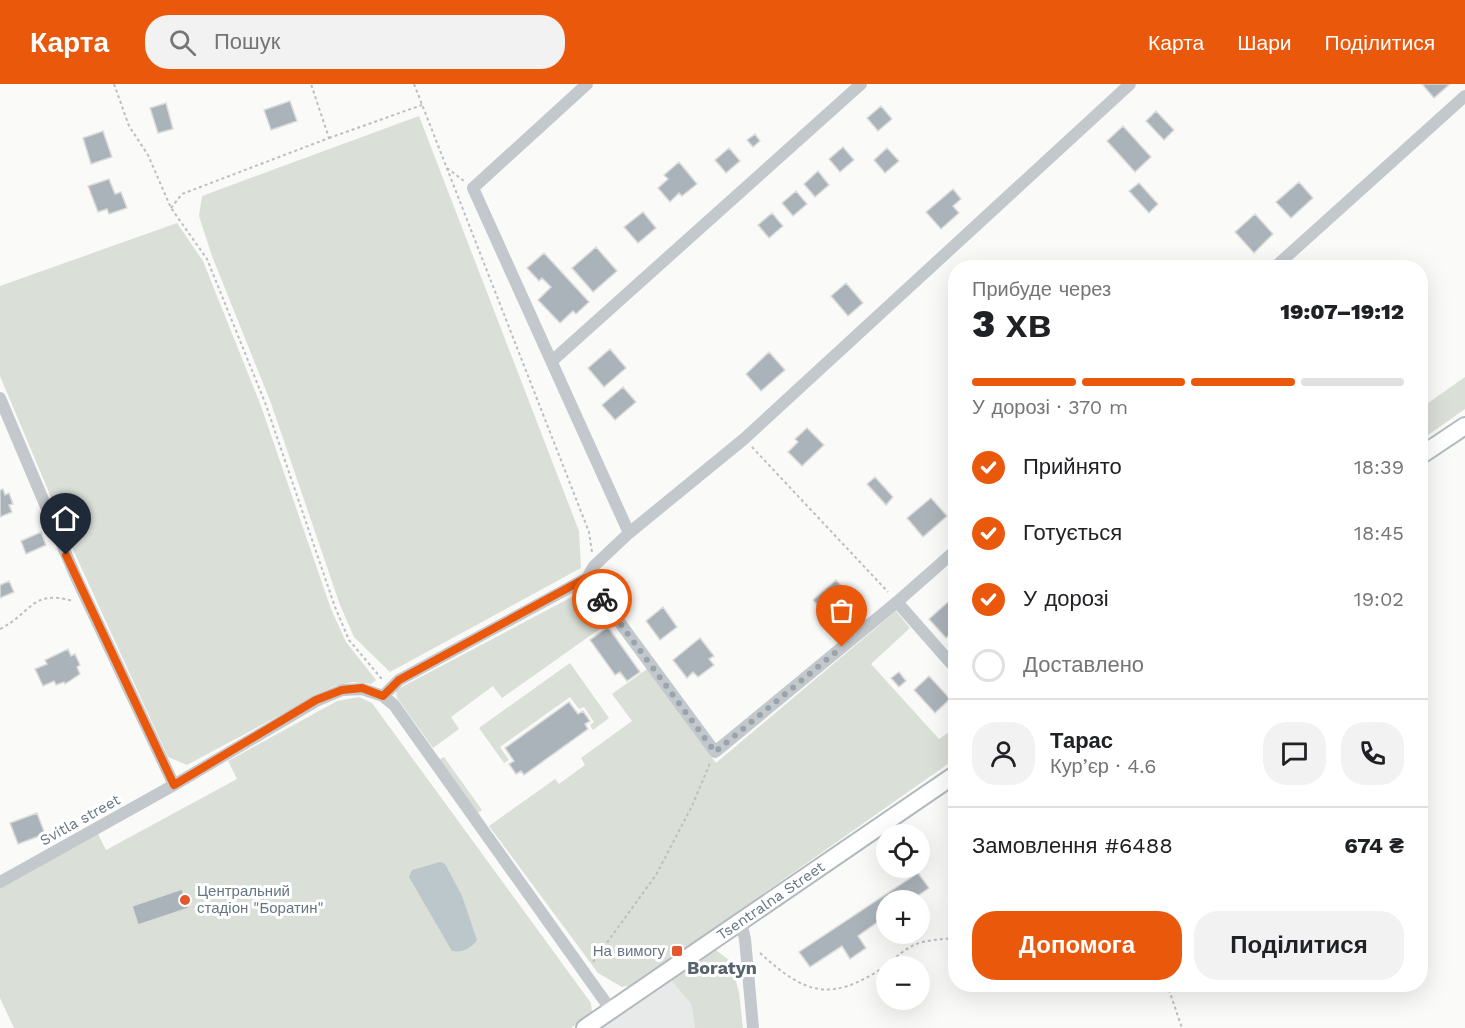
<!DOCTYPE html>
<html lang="uk">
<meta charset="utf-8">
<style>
:root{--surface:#fff;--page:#f2f2f2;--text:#202124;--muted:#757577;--line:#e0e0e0;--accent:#ea580c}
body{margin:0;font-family:"Work Sans",sans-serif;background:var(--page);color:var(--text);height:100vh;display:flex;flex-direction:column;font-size:22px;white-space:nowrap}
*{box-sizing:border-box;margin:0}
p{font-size:20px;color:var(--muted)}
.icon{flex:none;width:33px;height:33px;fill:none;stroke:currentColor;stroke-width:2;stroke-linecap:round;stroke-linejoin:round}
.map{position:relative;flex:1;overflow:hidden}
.sheet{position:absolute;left:948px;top:176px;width:480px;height:732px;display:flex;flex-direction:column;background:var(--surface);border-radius:24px;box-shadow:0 6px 24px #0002}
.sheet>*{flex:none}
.tools{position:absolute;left:876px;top:740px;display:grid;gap:12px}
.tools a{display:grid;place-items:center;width:54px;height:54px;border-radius:50%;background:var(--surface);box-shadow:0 6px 24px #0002;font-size:30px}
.pin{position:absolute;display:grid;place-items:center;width:51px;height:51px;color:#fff;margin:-62px -26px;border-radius:50% 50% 50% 0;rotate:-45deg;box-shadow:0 0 6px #0007}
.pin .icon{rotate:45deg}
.courier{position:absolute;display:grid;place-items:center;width:60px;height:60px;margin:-30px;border:4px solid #ea580c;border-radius:50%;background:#fff;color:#222;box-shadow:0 2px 8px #0007}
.summary em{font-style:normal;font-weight:800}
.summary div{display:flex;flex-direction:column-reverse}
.summary{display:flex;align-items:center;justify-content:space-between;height:102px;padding:0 24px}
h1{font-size:39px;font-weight:800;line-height:45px}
.bar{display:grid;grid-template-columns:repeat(4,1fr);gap:9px 6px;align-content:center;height:72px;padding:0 24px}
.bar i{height:8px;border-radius:4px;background:var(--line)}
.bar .active{background:var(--accent)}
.bar p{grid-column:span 4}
.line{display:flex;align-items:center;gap:15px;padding:0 24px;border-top:2px solid var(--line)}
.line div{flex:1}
.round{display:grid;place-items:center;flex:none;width:63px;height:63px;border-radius:24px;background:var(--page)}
ol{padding:0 24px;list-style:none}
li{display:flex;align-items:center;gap:18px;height:66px}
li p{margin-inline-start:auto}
li .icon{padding:6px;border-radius:50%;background:var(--accent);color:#fff;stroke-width:4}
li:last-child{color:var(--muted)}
li i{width:33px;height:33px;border:3px solid var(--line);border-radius:50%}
.cta{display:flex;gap:12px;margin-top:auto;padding:12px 24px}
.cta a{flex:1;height:69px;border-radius:24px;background:var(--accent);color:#fff;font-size:24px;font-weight:800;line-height:69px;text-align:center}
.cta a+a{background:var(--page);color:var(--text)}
header{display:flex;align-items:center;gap:36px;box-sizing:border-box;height:84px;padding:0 30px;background:var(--accent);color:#fff}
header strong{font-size:28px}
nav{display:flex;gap:33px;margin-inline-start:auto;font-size:21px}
.search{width:420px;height:54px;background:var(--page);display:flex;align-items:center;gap:15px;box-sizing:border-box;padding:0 21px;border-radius:24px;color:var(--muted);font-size:22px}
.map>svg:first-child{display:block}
.built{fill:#e8e9e9}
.green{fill:#dadfd7}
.water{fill:#bbc7cb}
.building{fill:#aab3b9;stroke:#dcdcda;stroke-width:1.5}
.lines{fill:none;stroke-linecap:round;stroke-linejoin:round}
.secondary-casing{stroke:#b3babf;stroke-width:20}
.path{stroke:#bbbfc2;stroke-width:2;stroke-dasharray:3 3;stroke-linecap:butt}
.street{stroke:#c3c8cc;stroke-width:12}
.secondary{stroke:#fff;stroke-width:16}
.done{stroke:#99a4ac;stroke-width:6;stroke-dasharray:0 10.8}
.route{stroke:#ea580c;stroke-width:8}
.poi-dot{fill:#e4572e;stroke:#fff;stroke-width:2}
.labels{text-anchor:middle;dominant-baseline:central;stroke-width:6;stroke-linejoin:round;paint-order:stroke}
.street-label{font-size:15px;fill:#657683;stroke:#fff}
.poi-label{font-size:15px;fill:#657683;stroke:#fff;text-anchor:start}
.quarter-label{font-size:18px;font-weight:bold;fill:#57646e;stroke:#fff}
</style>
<header>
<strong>Карта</strong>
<div class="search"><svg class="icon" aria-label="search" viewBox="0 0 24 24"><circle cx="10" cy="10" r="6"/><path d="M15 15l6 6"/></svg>Пошук</div>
<nav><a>Карта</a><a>Шари</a><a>Поділитися</a></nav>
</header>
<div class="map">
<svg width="1465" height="944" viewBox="0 0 1465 944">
<rect width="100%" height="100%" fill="#fafaf8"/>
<path class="built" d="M671,896l20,24 4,24h-95z"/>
<path class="green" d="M419,32l160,415 2,37 -191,104 -36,-35 -14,-32 -69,-202 -59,-147 -13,-40 3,-20z
M177,139l26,38 58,145 70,203 15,33 30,38 -5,4 -18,-2 -19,4 -147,79 -19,-8 -93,-203 -75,-178v-90z
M1465,293v32l-44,31v-32z
M585,506l23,33 -106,75 -9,-12 -42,31 8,12 -26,19 -36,-50 -1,-8z
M896,527l14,17 -39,36 68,75 16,-11v31l-322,226 -11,2 -24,-14 -109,-147 66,-47 4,5 26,-19 -4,-7 51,-37 -20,-27 35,-25 69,94z
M570,579l39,55 -16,12 -3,-5 4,-3 -10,-15 -5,2 -9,-12 -70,50 9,13 -5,3 -25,-35z
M359,613l13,6 219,300 1,11 -21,14h-557l-14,-30v-111l97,-55 9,18 131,-71 -9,-18 109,-60z
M444,673l38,53 -4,3 -39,-53z
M716,866l14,11 9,31 4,36h-48l-4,-24 -20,-24z"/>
<path class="water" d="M440,778l5,2 17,32 15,44c-6,8 -14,13 -25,11l-43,-74 3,-7z"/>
<path class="building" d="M1422,0h28l-16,14z
M290,17l7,20 -26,9 -7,-20z
M166,19l7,26 -15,4 -8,-25z
M881,22l11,13 -14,12 -11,-13z
M1156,27l18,19 -10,10 -18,-19z
M1123,42l28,31 -16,15 -28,-31z
M103,47l9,26 -21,7 -8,-26z
M755,50l5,7 -7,6 -6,-7z
M843,63l11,13 -14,12 -11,-13z
M729,64l11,13 -14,12 -11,-13z
M887,64l12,13 -14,12 -11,-13z
M679,78l18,22 -15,12 -3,-3 -9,9 -12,-14 10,-9 -4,-4z
M818,87l11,14 -14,12 -11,-13z
M109,95l6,15 6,-2 6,16 -18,6 -2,-5 -9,3 -10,-26z
M1299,98l14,16 -22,20 -15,-16z
M1139,99l19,21 -9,9 -20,-22z
M953,105l8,10 -8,7 6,7 -18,16 -15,-17z
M796,107l11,13 -14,12 -11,-13z
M643,128l13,16 -18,15 -14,-16z
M772,129l11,13 -14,12 -11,-13z
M1255,130l18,20 -19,19 -19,-21z
M596,163l21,24 -24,21 -21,-24z
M544,169l45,49 -13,12 -3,-3 -13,12 -22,-23 13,-13 -9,-9 -3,3 -12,-13z
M846,199l17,20 -15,13 -17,-20z
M610,265l16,19 -22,19 -16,-19z
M769,268l16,18 -24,21 -15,-17z
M623,303l13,15 -21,18 -13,-15z
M807,344l17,17 -22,21 -14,-14 10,-10 -3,-3z
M875,393l18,20 -7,8 -19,-21z
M3,405l2,6 4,-2 4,11 -4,1 3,7 -12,5v-27z
M931,414l16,18 -24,21 -16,-19z
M41,448l5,13 -20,9 -5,-13z
M836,496l11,12 -8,7 3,4 -15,13 -14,-16z
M9,497l5,11 -14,6v-13z
M956,511v35l-10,8 -17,-19z
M663,523l14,20 -17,13 -14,-19z
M608,543l32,45 -13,9 -7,-9 -5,3 -25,-35z
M700,554l14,18 -5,3 5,6 -16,12 -5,-5 -6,6 -14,-18z
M68,565l3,7 4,-2 5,11 -3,2 3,7 -15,10 -1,-2 -8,3 -2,-4 -11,5 -8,-17 12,-5 -2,-4z
M899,588l7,9 -7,6 -8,-9z
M929,592l21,23 -15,14 -21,-23z
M569,618l9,12 5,-3 7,10 -5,3 3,5 -64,46 -3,-4 -5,3 -7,-10 5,-3 -9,-13z
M37,729l8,21 -27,10 -8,-21z
M918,789l11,15 -18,12h-25v16l-28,20 8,12 -16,11 -8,-13 -32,21 -11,-15z
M182,805l7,19 -51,17 -6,-19z"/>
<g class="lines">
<defs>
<g id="secondary">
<path d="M1420,372l45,-30"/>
<path id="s1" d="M585,944l371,-254"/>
</g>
</defs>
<use href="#secondary" class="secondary-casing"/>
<path class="path" d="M114,0l15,42 19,29 23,53 36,51 59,146 69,202 14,33 32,38v3
M414,0l175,448 3,20
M329,54l93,-33
M447,84l17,13
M171,124l11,-14 147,-56 -18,-54
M752,363l136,145
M0,545c32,-16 31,-40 73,-28
M760,869c45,41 70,50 124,14 9,-7 19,-17 30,-22 11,-5 29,-6 42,-7
M593,878l63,-87 36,-69 18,-43
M1167,900l15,44"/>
<path class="street" d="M587,0l-114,104 156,345 -35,33 -7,12 128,174 182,-150
M1275,183l190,-171
M552,277l309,-277
M0,314l75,177 99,210
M629,449l115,-94 386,-355
M956,466l-59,52 59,67
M383,612l16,-16 188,-102
M0,798l174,-97 142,-84 26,-11 20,-1 21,7 11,9 217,305
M741,838l4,17 8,89"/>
<use href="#secondary" class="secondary"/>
</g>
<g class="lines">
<path class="done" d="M602,515l113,153 127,-105"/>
<path class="route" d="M66,471l108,230 142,-85 26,-10 20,-2 21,8 16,-16 187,-102 16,21"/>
</g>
<g class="poi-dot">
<circle cx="185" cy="816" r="6"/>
<rect x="671" y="861" width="12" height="12" rx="3"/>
</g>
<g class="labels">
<g class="street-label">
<text transform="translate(80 736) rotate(-29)">Svitla street</text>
<text stroke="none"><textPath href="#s1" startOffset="225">Tsentralna Street</textPath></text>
</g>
<g class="poi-label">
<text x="197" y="807">Центральний<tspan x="197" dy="17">стадіон "Боратин"</tspan></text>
<text x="665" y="867" text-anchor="end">На вимогу</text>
</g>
<g class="quarter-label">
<text x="722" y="883">Boratyn</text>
</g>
</g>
</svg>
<div class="tools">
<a><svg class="icon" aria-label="locate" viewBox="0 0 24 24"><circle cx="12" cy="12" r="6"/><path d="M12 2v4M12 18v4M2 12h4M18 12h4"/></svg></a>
<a>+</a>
<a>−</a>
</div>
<div class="pin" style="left:842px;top:563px;background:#ea580c"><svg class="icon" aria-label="bag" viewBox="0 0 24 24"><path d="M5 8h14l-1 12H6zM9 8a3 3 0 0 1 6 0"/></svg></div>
<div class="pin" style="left:66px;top:471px;background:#1f2937"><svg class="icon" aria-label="home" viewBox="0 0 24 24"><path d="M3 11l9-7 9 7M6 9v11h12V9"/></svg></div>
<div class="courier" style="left:602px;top:515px"><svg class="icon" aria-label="bike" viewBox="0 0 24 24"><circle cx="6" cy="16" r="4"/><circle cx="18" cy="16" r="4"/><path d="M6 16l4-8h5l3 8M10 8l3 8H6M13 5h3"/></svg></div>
<section class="sheet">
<div class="summary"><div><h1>3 хв</h1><p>Прибуде через</p></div><em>19:07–19:12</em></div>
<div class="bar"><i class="active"></i><i class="active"></i><i class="active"></i><i></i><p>У дорозі · 370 m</p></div>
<ol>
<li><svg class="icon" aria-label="check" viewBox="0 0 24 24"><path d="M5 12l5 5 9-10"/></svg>Прийнято<p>18:39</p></li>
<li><svg class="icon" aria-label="check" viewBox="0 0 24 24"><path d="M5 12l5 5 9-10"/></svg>Готується<p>18:45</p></li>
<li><svg class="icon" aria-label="check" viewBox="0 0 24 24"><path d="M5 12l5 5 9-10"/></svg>У дорозі<p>19:02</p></li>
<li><i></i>Доставлено</li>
</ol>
<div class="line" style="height:108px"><a class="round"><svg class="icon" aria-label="person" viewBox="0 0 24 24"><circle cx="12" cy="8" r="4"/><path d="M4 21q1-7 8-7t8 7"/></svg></a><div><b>Тарас</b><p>Кур’єр · 4.6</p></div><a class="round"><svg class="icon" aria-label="chat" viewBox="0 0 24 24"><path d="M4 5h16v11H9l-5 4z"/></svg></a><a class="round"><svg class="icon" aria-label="phone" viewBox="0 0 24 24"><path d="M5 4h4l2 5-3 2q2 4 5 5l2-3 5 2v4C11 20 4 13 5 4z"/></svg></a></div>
<div class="line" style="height:78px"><div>Замовлення #6488</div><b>674 ₴</b></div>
<div class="cta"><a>Допомога</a><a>Поділитися</a></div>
</section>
</div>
